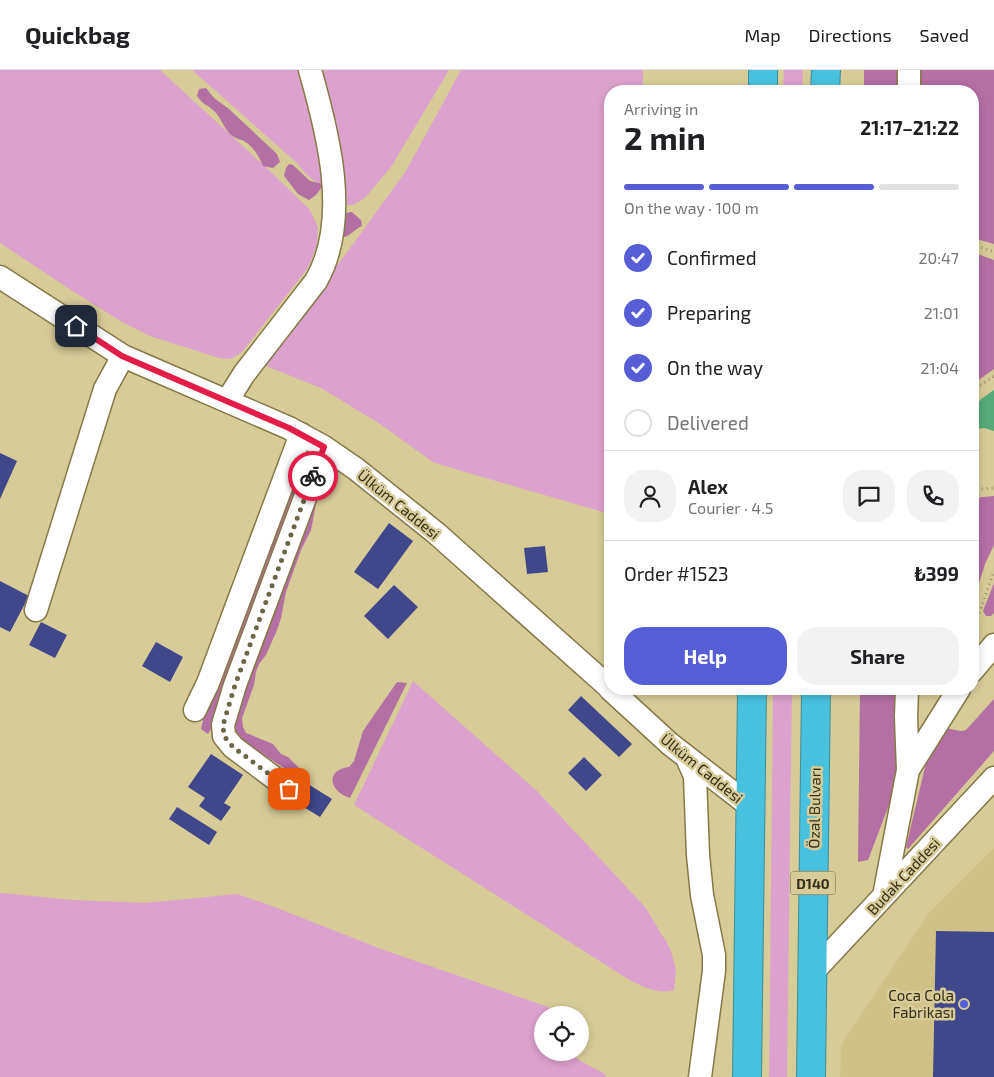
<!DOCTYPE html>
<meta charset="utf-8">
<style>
:root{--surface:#fff;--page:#f2f2f2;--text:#202124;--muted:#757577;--line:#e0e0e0;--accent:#575dd4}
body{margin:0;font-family:"Exo 2",sans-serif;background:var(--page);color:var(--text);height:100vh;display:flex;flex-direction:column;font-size:19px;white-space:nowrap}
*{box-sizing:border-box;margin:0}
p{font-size:16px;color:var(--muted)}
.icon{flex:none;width:28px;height:28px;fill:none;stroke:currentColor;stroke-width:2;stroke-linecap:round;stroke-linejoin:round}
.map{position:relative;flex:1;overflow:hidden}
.drawer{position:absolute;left:604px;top:15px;width:375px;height:610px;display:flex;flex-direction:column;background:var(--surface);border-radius:20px;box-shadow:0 2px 8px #0003}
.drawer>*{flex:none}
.buttons{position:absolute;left:534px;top:936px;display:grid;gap:10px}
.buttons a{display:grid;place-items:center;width:55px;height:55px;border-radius:50%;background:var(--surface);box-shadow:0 2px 8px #0003;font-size:25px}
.pin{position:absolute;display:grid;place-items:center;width:42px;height:42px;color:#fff;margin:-21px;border-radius:10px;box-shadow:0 2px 8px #0006}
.courier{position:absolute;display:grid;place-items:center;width:50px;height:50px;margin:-25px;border:4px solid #e11d48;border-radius:50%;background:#fff;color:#222;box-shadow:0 1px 6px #0007}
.headline em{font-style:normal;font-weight:700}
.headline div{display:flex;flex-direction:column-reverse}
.headline{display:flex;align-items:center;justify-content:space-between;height:85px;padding:0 20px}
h1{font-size:32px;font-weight:700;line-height:38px}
.bar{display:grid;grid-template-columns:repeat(4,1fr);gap:8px 5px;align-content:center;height:60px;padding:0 20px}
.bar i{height:6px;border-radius:4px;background:var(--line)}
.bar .current{background:var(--accent)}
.bar p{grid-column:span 4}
.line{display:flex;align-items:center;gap:12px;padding:0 20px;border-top:1px solid var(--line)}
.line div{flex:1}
.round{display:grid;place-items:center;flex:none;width:52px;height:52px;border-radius:20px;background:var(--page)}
ol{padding:0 20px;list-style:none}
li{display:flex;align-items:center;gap:15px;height:55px}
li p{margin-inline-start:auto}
li .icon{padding:5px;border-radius:50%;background:var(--accent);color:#fff;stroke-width:4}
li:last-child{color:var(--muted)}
li i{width:28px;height:28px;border:2px solid var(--line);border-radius:50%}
.cta{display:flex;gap:10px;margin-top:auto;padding:10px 20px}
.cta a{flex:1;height:58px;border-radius:20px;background:var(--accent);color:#fff;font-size:20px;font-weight:700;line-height:58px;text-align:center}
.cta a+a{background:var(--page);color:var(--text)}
header{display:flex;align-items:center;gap:30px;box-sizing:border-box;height:70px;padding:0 25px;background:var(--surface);border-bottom:1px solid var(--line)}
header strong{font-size:24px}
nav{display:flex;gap:28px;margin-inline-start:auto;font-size:18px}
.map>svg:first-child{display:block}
.built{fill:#cfc186}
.green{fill:#dda1cd}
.forest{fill:#b46fa3}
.water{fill:#56aa7a}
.building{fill:#40478a}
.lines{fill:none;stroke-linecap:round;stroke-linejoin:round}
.minor-casing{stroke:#857948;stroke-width:25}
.highway-casing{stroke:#408e99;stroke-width:30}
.path{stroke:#9a9069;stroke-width:3;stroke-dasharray:1 4;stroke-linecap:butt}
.minor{stroke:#fff;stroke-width:22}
.highway{stroke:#47c1de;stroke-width:28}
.done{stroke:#6d6646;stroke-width:5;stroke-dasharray:0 9}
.route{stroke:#e11d48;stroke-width:6}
.poi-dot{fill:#575dd4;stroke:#d7cb98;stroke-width:2}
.labels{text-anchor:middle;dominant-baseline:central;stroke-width:5;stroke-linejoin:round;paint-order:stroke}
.shield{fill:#d7cb98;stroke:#655e40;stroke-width:1}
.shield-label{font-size:14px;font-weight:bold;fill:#342f1a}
.street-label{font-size:15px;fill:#342f1a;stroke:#d7cb98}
.poi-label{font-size:15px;fill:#342f1a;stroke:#d7cb98;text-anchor:end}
</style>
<header>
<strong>Quickbag</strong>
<nav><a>Map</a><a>Directions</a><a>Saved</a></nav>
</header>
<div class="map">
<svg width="994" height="1007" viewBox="0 0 994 1007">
<rect width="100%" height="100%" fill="#d7cb98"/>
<path class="built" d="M994,778v229h-154l1,-32 87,-131z"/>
<path class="green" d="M0,0h160l112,103 38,37 8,17 -1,18 -9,23 -66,84 -11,7 -12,-1 -69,-22 -28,-14 -51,-32 -71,-47z
M192,0h112l15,58 5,56c-13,-2 -19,-11 -27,-21z
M321,0h128l-58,97 -26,31 -12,7h-9z
M461,0h182v21h-33v423l-152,-44 -25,-8 -53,-38 -59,-36 -60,-24 90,-117 55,-76z
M784,0h19l-1,21h-19z
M413,611l124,110 108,116 25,41 6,22 -2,20c-16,5 -29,-3 -43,-9l-277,-176z
M773,619h19l-5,388h-18z
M0,823l74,7 71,3 92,-9 35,12 109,43 167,58 9,8h-15v37l29,1c9,10 23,14 34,21l1,3h-606z"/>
<path class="forest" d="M864,0h39v21h-39z
M917,0h77v174l-21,-6 -1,-147h-55z
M206,18l8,10 15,11 48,45 3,8 -7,6 -10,-2c-4,-9 -8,-17 -16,-23 -5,-4 -12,-4 -17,-9 -7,-7 -9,-17 -16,-23 -7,-7 -10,-5 -17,-15l2,-7z
M289,94l4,1 17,16 14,3 -8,11 -7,5 -11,-6 -14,-18 2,-8z
M352,142l9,8 1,6c-7,3 -10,8 -17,11l-4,-2v-16l5,-6z
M972,182l22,8v109l-21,15z
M305,382l3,1 -4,10 -11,39 -80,224 -5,8 -7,-5 5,-22z
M322,401l3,7 -7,16 -7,36 -10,20 -15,42 -5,26 -4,12 -11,25 -7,9 -3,8 -2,13 -12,33 1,9 3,6 27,11 8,10 7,3 13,13v9l-57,-37 -13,-13z
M994,426v49l-9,19 -12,39v-105z
M994,513v30l-3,3h-5l-3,-5z
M397,612l10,1 -57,115c-21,-6 -25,-28 -1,-31l5,-6 9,-30z
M860,619h40l-3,95 -29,76 -10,2z
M994,629v52l-86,98 -2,-2 20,-84 2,-8 17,-27 16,3 5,-1z"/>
<path class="water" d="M994,320v41l-10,-3 -11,2v-20l8,-11z"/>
<path class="building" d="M0,383l17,8 -17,38z
M389,453l24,18 -35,48 -24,-17z
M545,476l3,26 -21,2 -3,-26z
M0,511l29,15 -19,36 -10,-5z
M394,515l24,22 -30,32 -24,-23z
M41,552l26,13 -12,23 -26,-13z
M156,572l27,15 -13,25 -28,-16z
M581,626l51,48 -13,13 -51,-47z
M211,684l32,21 -19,28 7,4 -10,14 -22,-15 6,-8 -17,-11z
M584,687l18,18 -16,16 -18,-18z
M308,714l24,15 -12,18 -23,-14z
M177,737l40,25 -8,13 -40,-26z
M936,861l58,1v145h-61z"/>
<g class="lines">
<defs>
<path id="minor" d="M909,0v21
M0,207l123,79 166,72 35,19 32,22 80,64 174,155
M227,331l17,-27 72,-93c35,-61 12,-148 -6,-211
M36,540l69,-221 18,-33
M972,601l22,-26
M610,619l60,55 80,62
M907,619l-1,28 2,53
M195,640l13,-27 93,-249
M687,688l8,18 3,79 4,40 12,60v16l-14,106
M289,719l-56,-42 -9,-11 -1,-11 12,-40 89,-238
M884,826l24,-126 51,-81
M812,903l182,-195"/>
<path id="highway" d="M763,21v-21
M825,21l1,-21
M747,1007l5,-388
M811,1007l5,-388"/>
</defs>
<use href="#minor" class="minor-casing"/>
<use href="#highway" class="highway-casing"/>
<path class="path" d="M972,174l22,8
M972,321l22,-15
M972,417l11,2 11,-1
M977,562l-2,-7 19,-54"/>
<use href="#minor" class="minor"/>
<use href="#highway" class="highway"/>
</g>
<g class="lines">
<path class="done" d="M289,719l-56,-42 -9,-11 -1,-11 12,-40 78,-209"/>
<path class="route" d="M76,256l46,30 167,72 35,19 -11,29"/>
</g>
<circle class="poi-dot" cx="964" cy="934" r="5"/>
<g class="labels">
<rect class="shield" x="790.5" y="801.5" width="45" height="23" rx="4"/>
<g class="shield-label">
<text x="813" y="813">D140</text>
</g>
<g class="street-label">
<text transform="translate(399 434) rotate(39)">Ülküm Caddesi</text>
<text transform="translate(702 698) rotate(39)">Ülküm Caddesi</text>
<text transform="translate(814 738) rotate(-89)">Özal Bulvarı</text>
<text transform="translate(903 806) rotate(-47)">Budak Caddesi</text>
</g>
<g class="poi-label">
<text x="954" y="925">Coca Cola<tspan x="954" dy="17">Fabrikası</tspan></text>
</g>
</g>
</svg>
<div class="buttons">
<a><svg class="icon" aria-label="locate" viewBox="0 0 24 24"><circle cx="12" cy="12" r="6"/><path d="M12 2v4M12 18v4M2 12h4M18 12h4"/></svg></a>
</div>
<div class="pin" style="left:289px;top:719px;background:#ea580c"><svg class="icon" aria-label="bag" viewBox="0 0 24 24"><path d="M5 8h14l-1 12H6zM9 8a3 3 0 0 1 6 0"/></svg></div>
<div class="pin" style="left:76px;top:256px;background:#1f2937"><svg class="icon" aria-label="home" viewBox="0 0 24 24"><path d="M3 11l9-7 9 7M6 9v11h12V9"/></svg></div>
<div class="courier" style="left:313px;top:406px"><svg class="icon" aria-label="bike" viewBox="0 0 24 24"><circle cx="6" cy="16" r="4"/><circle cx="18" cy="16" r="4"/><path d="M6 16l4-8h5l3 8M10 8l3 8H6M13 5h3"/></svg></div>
<section class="drawer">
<div class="headline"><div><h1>2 min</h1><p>Arriving in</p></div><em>21:17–21:22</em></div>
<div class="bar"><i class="current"></i><i class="current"></i><i class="current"></i><i></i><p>On the way · 100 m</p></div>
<ol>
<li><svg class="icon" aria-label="check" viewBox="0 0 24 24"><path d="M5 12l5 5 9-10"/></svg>Confirmed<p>20:47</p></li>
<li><svg class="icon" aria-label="check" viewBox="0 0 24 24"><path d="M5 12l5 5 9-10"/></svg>Preparing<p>21:01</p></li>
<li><svg class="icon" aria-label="check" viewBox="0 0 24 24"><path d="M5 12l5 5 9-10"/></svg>On the way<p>21:04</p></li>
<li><i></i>Delivered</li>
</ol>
<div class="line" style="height:90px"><a class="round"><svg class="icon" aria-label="person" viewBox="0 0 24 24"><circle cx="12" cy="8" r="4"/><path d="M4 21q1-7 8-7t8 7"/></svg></a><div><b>Alex</b><p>Courier · 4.5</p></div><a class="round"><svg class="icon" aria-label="chat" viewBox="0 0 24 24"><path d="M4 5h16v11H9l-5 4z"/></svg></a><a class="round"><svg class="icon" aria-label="phone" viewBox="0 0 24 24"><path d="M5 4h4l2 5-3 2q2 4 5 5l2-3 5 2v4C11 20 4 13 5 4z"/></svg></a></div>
<div class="line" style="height:65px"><div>Order #1523</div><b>₺399</b></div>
<div class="cta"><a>Help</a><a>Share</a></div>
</section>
</div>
